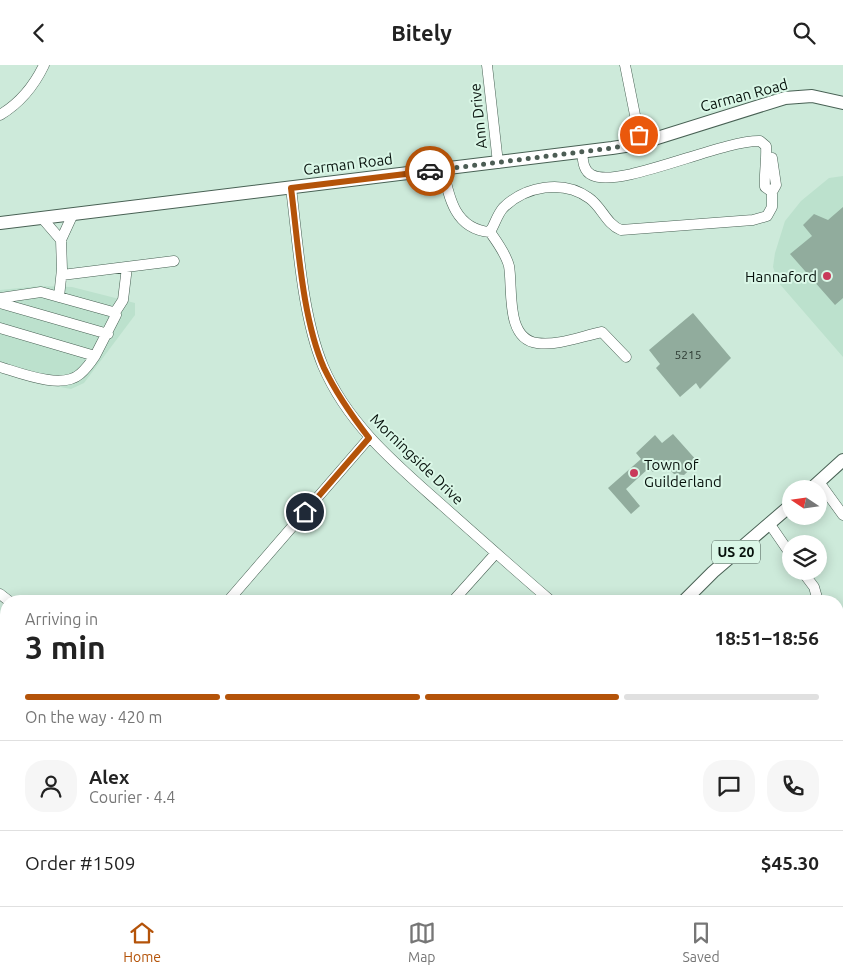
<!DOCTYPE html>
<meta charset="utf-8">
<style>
:root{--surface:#fff;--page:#f6f6f6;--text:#222;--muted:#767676;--line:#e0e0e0;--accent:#b45309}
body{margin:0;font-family:Ubuntu,sans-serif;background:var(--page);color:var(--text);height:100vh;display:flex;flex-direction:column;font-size:19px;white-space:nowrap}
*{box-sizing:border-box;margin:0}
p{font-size:16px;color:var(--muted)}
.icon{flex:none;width:28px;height:28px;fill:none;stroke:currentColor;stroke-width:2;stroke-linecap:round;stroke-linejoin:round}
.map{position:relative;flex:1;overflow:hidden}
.side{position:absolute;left:0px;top:530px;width:844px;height:311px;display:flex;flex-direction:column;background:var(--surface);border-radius:20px 20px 0 0;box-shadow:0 2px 12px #0003}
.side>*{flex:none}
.needle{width:32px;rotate:283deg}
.fabs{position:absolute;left:782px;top:415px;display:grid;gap:10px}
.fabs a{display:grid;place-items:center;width:45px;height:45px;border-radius:50%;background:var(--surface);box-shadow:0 2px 12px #0003;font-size:25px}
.pin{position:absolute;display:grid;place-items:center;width:42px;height:42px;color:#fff;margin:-21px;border:2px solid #fff;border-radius:50%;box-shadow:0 1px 5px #0007}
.courier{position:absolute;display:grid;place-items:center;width:50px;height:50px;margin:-25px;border:4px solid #b45309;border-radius:50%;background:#fff;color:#222;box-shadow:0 1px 6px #0007}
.headline em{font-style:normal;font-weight:600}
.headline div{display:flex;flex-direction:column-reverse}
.headline{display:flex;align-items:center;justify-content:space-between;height:85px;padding:0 25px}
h1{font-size:32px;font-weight:600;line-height:38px}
.bar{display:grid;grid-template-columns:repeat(4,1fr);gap:8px 5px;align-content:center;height:60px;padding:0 25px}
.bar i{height:6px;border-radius:4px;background:var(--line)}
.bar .selected{background:var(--accent)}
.bar p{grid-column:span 4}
.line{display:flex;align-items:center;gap:12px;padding:0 25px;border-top:1px solid var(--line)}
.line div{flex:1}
.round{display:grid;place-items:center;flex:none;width:52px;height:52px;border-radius:20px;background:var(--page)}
header{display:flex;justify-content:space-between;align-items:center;height:65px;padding:0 25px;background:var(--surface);font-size:22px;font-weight:600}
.tabs{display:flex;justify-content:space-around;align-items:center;height:70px;border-top:1px solid var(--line);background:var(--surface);font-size:14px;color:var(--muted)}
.tabs a{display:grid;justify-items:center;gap:2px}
.tabs .selected{color:var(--accent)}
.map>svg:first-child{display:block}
.built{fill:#bce1cd}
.building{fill:#91ac9d}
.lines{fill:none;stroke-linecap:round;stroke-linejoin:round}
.minor-casing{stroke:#486154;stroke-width:11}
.major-casing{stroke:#486154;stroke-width:14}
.minor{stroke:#fff;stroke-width:10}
.major{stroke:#fff;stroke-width:12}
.done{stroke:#4c5d54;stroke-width:5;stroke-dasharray:0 9}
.route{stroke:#b45309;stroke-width:6}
.poi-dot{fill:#c93a5a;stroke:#daf7e7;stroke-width:2}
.labels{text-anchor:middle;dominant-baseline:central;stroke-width:4;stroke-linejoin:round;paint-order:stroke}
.number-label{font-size:12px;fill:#2a3830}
.shield{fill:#daf7e7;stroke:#46564e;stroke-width:1}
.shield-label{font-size:14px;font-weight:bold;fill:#07110c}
.street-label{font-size:15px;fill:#07110c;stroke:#daf7e7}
.poi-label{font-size:15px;fill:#07110c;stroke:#daf7e7;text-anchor:end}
</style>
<header><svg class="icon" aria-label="back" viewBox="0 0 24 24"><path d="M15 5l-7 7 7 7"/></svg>Bitely<svg class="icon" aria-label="search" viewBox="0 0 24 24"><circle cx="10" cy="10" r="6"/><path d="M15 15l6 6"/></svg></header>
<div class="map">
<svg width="843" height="841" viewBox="0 0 843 841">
<rect width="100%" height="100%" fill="#cdeada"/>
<path class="built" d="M843,111v181l-65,-75 -5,-15 2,-14 10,-32 16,-20 28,-23z
M40,221l32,1 63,16v12l-51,68 -13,6 -27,-5 -44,-12v-82z"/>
<path class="building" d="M843,142v91l-8,7 -45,-51 22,-18 -9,-11 11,-11 14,6z
M693,248l38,45 -31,31 -4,-6 -16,14 -24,-29 4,-4 -11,-14z
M673,369l25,28 -14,13 -10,-1 -5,-5 -12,-1 -4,4 -4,-4 -23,21 14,17 -9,8 -23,-26 33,-29 -5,-6 19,-18 7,8z"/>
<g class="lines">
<defs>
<path id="minor" d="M487,0l11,98
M625,0l14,70 5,7
M0,50c20,-12 34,-29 44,-50
M582,87c1,8 1,19 10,23 28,14 129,-35 168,-34l6,5c1,14 -2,27 -1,41l7,5 4,-7 -4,-27 -5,-1
M443,104c6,29 12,60 47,63 5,-8 7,-17 13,-24 22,-22 60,-29 86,-10 13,9 17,26 32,32l132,-10 14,-4 5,-9v-15
M291,123c7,55 11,127 32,178 25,59 74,99 120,140 36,32 72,64 108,95
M42,153l19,22 1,29 -3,28
M490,167c7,10 16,22 19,34 4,22 -4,73 28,77 21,3 45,-7 65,-11l24,25
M61,175l12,-26
M62,210l112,-14
M0,233l41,-6 72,20 3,3 -21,41 -95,-28
M0,238l108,31
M114,249l9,-14 4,-33
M0,302c20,6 62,23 80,7 6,-5 11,-12 15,-18
M819,417l24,33
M769,458l22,32
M802,506l12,16 4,14
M0,529l9,7
M228,536l141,-163
M453,536l43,-48
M838,573l5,5
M0,791l6,-5
M351,835l7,6
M580,835l7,6
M188,841l6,-6
M673,841l2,-6"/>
<path id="major" d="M0,158l612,-75 26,-4 147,-46 27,-2 31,7
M811,424l32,-29
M684,536l29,-29 78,-67
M411,841l5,-6"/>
</defs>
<use href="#minor" class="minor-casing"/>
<use href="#major" class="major-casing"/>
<use href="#minor" class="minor"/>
<use href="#major" class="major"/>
</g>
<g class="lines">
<path class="done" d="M430,106l182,-23 32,-6 -5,-7"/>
<path class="route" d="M305,447l64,-74c-17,-22 -33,-45 -45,-70 -22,-50 -26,-126 -33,-180l139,-17"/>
</g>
<g class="poi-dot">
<circle cx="827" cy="211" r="5"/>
<circle cx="634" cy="408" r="5"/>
</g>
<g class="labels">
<g class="number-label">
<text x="688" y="289">5215</text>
</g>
<rect class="shield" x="712" y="475.5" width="48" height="23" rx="4"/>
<g class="shield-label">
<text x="736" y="487">US 20</text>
</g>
<g class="street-label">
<text transform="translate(744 30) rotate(-15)">Carman Road</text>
<text transform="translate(478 51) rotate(-96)">Ann Drive</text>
<text transform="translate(348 99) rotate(-7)">Carman Road</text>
<text transform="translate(417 394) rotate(44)">Morningside Drive</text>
</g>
<g class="poi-label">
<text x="817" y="211">Hannaford</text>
<text x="644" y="399" text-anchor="start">Town of<tspan x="644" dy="17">Guilderland</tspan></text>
</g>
</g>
</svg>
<div class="fabs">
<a><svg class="needle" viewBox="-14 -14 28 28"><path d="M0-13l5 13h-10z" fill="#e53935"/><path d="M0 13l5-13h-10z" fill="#767676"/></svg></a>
<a><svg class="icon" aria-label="layers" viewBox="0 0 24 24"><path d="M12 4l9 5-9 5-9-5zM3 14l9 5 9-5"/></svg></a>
</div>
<div class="pin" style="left:639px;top:70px;background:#ea580c"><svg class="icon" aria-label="bag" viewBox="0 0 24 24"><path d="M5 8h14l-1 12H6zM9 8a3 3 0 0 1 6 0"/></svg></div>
<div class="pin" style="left:305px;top:447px;background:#1f2937"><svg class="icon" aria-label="home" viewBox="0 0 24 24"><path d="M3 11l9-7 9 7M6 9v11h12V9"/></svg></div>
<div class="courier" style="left:430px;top:106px"><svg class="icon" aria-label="car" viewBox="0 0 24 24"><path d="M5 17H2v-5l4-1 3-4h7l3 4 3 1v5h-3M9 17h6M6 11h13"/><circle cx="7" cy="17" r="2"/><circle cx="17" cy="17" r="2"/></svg></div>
<section class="side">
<div class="headline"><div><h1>3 min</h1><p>Arriving in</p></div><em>18:51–18:56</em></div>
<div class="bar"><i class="selected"></i><i class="selected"></i><i class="selected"></i><i></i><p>On the way · 420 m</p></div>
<div class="line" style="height:90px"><a class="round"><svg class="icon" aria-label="person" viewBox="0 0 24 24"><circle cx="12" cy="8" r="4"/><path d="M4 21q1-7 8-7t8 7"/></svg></a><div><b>Alex</b><p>Courier · 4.4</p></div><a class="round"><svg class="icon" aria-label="chat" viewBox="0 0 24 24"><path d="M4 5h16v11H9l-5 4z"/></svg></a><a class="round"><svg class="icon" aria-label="phone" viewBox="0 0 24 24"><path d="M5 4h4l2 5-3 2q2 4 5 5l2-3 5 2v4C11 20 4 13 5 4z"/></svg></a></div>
<div class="line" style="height:65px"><div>Order #1509</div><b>$45.30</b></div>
</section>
</div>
<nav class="tabs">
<a class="selected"><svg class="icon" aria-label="home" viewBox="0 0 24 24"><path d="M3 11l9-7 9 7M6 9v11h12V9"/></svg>Home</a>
<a><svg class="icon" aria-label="map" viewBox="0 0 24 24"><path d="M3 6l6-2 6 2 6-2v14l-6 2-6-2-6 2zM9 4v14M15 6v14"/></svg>Map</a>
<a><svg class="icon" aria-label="saved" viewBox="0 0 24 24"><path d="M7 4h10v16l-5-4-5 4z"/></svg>Saved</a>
</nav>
